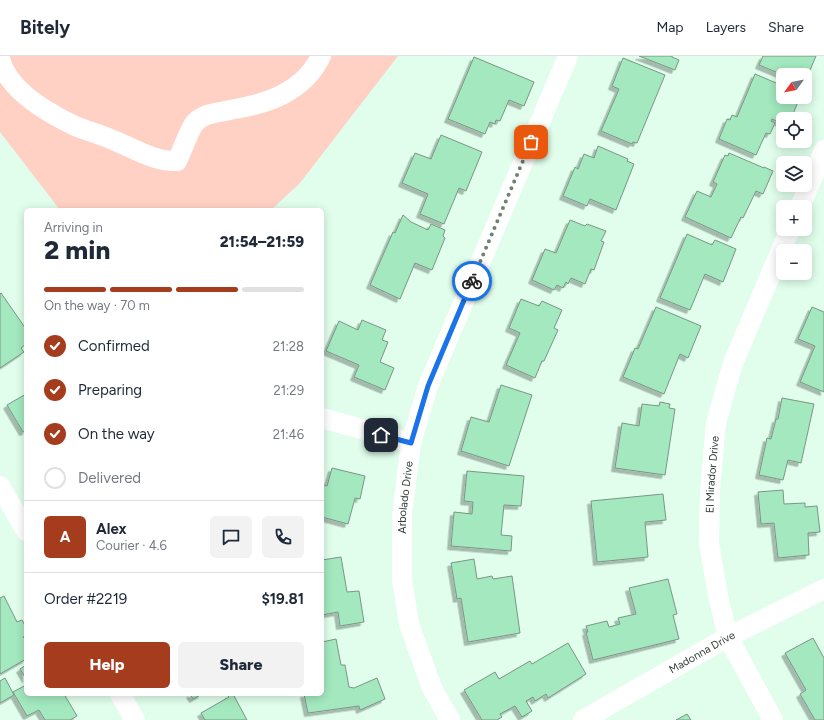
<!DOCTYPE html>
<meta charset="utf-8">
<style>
:root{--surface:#fff;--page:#f2f2f3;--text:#1f2937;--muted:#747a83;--line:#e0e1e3;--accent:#a43c1d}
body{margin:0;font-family:Figtree,sans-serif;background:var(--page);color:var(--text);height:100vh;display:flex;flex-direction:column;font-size:15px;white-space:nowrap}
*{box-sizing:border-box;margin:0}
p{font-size:13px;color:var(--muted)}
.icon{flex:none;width:22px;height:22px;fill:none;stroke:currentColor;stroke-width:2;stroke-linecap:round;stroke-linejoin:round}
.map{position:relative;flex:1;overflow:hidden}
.details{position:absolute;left:24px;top:152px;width:300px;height:488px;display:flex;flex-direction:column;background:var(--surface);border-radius:6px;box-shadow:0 2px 10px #0003}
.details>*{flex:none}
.needle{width:26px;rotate:237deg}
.tools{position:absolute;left:776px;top:12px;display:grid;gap:8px}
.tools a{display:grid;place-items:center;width:36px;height:36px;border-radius:6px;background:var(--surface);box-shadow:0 2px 10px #0003;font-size:20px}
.pin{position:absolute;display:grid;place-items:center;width:34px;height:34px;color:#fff;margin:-17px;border-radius:8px;box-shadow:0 2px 6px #0006}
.courier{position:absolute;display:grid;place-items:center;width:40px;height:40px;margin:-20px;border:3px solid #1a73e8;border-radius:50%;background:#fff;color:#222;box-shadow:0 1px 5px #0007}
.headline em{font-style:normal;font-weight:800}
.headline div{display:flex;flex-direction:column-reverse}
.headline{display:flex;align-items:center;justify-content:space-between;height:68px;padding:0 20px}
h1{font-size:26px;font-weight:800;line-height:30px}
.bar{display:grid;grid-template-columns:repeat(4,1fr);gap:6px 4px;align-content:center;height:48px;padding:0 20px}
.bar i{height:5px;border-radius:3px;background:var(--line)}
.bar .active{background:var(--accent)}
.bar p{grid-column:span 4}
.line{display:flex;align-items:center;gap:10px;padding:0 20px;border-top:1px solid var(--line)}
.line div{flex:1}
.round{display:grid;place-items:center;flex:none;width:42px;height:42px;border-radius:6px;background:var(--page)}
ol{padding:0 20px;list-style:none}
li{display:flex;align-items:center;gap:12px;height:44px}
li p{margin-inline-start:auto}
li .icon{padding:4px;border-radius:50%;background:var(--accent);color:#fff;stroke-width:4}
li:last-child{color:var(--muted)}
li i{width:22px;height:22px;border:2px solid var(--line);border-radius:50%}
.primary-button{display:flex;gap:8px;margin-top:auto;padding:8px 20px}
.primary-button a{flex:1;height:46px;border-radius:6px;background:var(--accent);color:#fff;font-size:16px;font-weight:800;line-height:46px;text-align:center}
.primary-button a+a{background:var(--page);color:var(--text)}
header{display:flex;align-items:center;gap:24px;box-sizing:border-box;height:56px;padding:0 20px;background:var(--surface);border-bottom:1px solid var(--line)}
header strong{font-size:19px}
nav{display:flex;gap:22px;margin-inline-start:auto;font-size:14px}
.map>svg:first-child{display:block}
.green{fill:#ffd1c4}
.building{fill:#a3e8be;stroke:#7a9684;filter:url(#shadow)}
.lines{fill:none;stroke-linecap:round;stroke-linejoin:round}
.minor{stroke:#fff;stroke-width:20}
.done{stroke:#6f8175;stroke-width:4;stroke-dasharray:0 7.2}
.route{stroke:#1a73e8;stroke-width:5}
.labels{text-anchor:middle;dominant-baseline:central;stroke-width:3;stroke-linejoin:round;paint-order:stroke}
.street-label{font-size:11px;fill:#323e36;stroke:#fff}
</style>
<header>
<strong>Bitely</strong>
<nav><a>Map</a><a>Layers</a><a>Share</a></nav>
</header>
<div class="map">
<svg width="824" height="664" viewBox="0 0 824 664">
<defs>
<filter id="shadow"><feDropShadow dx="-3.5" dy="3.5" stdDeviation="0" flood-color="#0004"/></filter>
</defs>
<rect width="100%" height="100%" fill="#e0feeb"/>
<path class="green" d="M0,0h398l-98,127 -29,27h-211l-60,-78z"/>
<path class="building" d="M639,0h33v1l7,3 -4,10z
M763,0h53l-11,26v-7h-22l-24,-10z
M474,1l60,25 -10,24 -15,-6 -9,21 -4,-1 -1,4 -5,-2 -5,12 -37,-15z
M623,2l42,17 -28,68 -4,-1 -1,2 -31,-13 18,-42 -7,-3z
M755,18l28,12v11h17l-9,22h-8v5l-11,-5 -1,2 4,2 -5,11 -4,-1 -10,22 -37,-16 8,-20 3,1 2,-5 5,2z
M441,79l41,17 -16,39 -7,-3 -15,36 -24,-10 8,-20 -26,-11 13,-30 16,6z
M598,90l30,13 -1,2 7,3 -18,46 -26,-11 -3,7 -24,-10 12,-29 3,2 6,-15 10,4z
M729,97l35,15v-1l9,4 -10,23 -7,-3 -13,27 -2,-1 -10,21 -46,-21 12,-26 14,6 6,-13 -4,-2 12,-27 3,1z
M403,159l8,7 17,8 3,-6 14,6 -2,6 2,2 -13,32 -17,-7 -15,36 -30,-14 23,-53 2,1z
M570,164l15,6 2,-2 19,7 -5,10 3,1 -10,28 -3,-1 -6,15 -14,-6 -3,6 -2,-2 -3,6 -6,-3 -3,5 -22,-10 13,-31 11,4z
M687,178l25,11 3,-5 21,9 -13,33 -18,-8 -15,36 -30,-12z
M1,237l25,36v15l-5,4 3,4 -24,16v-74z
M521,243l18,7 3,-5 20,9 -8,18 4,2 -14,31h-2l-7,17 -29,-13 14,-32 -11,-5z
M656,251l45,19 -13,32 -8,-4 -16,40 -41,-17 12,-29 3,1z
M812,251l12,5v80l-24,-10 15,-36 -17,-7z
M362,264l24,10 -4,10 6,2 -8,20 14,6 -9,22 -31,-13 5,-12 -33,-14 13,-30 19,9z
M501,329l31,10 -23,71 -48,-15 10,-34 18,5z
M26,338v37l-3,1 -16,-27z
M782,342l32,6 -13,59 -13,-3 -5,20 -24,-5 8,-37 4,1 5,-20h2z
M660,346l10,2 -1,4 6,1 -10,66 -50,-7 7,-45 17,3 3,-22 17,2z
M332,412l33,8 -5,23 -5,-1 -7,26 -26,-7v-33l5,2z
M467,415l57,5 -3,30 -17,-1 -3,30 11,1 -1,15 -60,-5 3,-34 18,2 1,-12 -9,-1z
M783,434l1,14 21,-1v4l12,-1 3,26 -12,1 1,22 -31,3 -4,-35 -13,1 -3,-32z
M663,438l3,26 -21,2 3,35 -51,5 -6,-61z
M341,501l6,35 12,-1 5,31 -24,4 -2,-14 -16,3v-55z
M474,503l3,20 15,-3 1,3 19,-3 8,57 -52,9 -7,-44 -4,1 -6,-36z
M668,523l9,35 -4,1 6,24 -86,21 -7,-28h2l-2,-6 21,-5 2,6 11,-3 -2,-6 18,-4 -7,-26z
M4,540l13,26 5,-2 4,7v9l-3,1 3,3v19l-26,15v-76z
M813,582l11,20v62h-9l-15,-26 6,-4 -21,-37z
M336,583l5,26h4l4,22 5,1 23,-10 8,21 -25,11 -1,-4 -51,7 -4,-19h18v-52z
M568,587l18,31 -38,24 -2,-4 -11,7 -2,-4 -7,4 6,10 -10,6 -7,-11 -15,8 2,3 -5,3h-15l-18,-30 31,-18 4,7 31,-18 2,3z
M26,609v14l-6,-10z
M5,622l9,17 -14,8v-22z
M26,629v9h38l13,22 -7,4h-25l-6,-10 -12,6 -14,-24z
M190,638h12l-9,5z
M231,638h2l14,26h-42l-4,-7 28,-16 -1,-1z
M687,658l4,6h-15z"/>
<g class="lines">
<g class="minor">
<path d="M0,3c8,31 46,53 73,66 13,6 27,9 40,15 20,8 42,22 64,21 5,-10 11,-28 17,-37 8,-11 24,-11 36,-14 37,-6 74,-18 91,-54"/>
<path d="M800,151l24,-57"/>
<path d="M322,362l89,25"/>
<path d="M0,430l26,45"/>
<path d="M120,638l15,26"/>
<path id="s1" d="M450,664l-18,-32 -23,-64 -7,-45v-64l9,-72 17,-57 140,-330"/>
<path id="s2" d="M583,664l145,-83 96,-48"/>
<path id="s3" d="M773,664l-45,-83 -10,-41 -9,-53 1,-53 6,-67 17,-60 57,-134"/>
</g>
</g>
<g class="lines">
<path class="done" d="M472,225l59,-139"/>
<path class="route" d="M381,379l30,8 17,-57 44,-105"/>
</g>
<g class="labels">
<g class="street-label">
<text stroke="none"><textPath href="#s3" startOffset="259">El Mirador Drive</textPath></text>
<text stroke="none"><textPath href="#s1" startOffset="232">Arbolado Drive</textPath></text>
<text stroke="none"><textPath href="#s2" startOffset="137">Madonna Drive</textPath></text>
</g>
</g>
</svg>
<div class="tools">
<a><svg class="needle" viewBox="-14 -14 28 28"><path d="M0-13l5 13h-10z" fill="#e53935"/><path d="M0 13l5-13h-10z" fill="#747a83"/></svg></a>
<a><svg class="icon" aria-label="locate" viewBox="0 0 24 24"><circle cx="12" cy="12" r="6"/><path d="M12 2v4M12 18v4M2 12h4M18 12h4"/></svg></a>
<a><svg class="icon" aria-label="layers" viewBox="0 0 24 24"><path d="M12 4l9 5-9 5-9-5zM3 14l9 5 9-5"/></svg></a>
<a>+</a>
<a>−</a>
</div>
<div class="pin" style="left:531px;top:86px;background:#ea580c"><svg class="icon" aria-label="bag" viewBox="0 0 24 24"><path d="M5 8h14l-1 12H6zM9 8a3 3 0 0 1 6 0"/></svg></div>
<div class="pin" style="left:381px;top:379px;background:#1f2937"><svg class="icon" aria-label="home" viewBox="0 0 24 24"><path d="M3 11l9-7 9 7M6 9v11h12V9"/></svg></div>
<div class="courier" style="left:472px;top:225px"><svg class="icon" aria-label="bike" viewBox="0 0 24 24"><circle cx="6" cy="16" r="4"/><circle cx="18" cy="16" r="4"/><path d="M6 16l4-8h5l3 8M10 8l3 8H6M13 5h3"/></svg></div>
<section class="details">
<div class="headline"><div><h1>2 min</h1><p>Arriving in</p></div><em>21:54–21:59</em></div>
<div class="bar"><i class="active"></i><i class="active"></i><i class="active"></i><i></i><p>On the way · 70 m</p></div>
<ol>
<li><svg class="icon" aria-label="check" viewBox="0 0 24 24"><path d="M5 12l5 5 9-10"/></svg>Confirmed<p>21:28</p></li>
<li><svg class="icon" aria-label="check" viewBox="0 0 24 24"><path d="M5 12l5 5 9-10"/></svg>Preparing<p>21:29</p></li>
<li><svg class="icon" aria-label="check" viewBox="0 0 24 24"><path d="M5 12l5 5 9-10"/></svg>On the way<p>21:46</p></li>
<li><i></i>Delivered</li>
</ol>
<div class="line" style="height:72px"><b class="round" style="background:var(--accent);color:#fff">A</b><div><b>Alex</b><p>Courier · 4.6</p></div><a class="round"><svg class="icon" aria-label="chat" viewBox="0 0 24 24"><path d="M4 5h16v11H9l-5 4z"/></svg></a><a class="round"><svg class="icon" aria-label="phone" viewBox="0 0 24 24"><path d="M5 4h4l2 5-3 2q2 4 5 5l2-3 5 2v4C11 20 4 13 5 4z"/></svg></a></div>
<div class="line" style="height:52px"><div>Order #2219</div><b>$19.81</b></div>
<div class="primary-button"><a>Help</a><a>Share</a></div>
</section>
</div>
